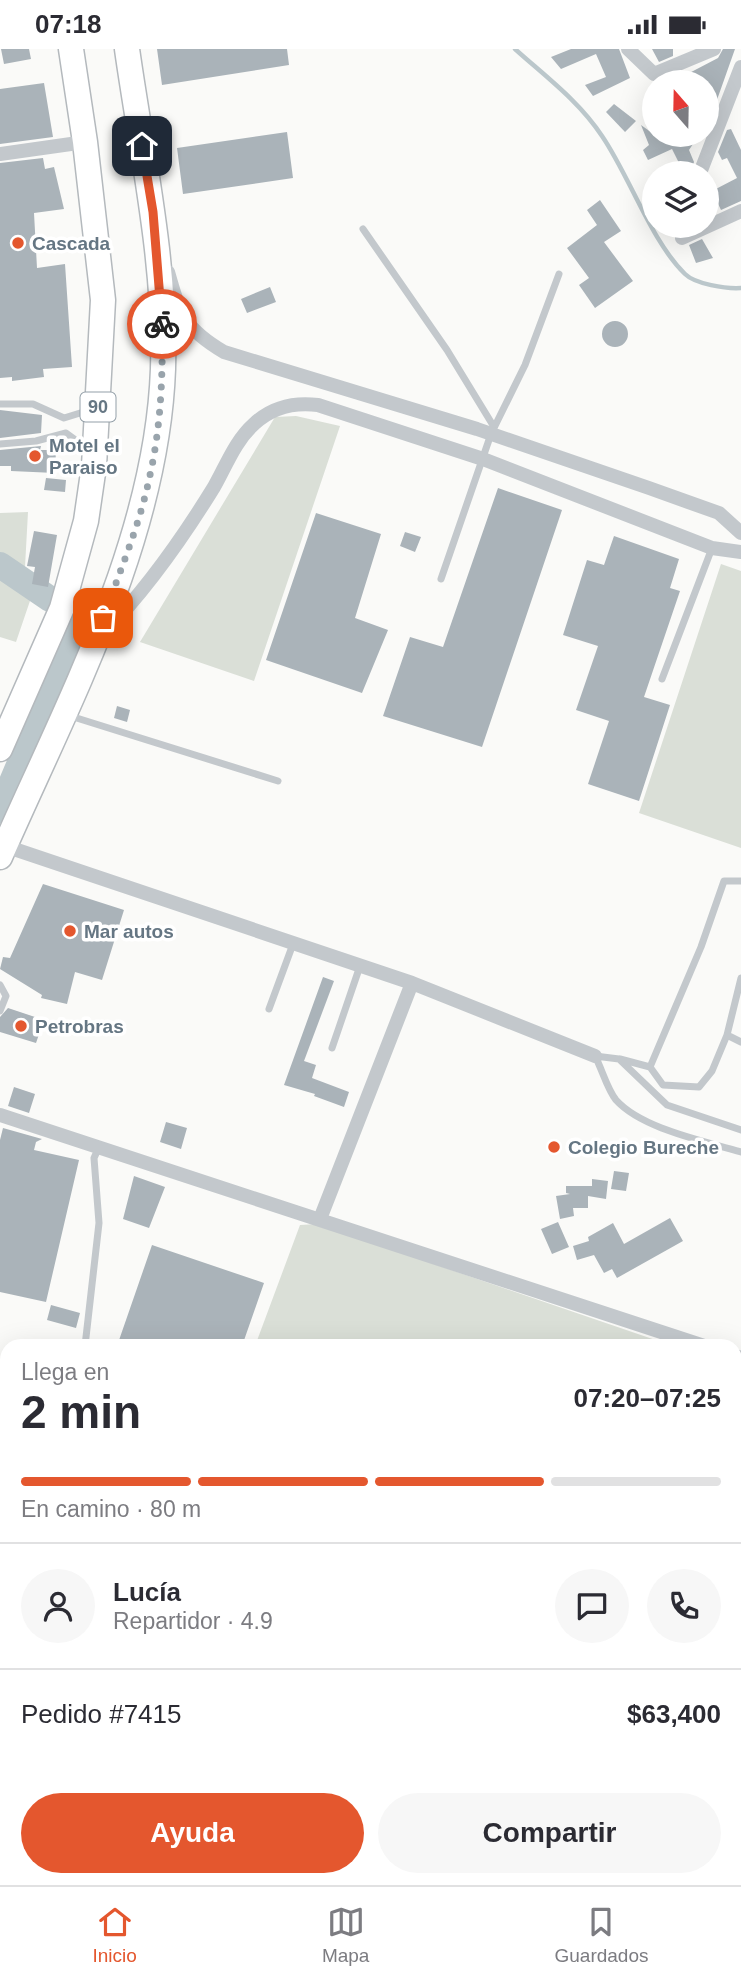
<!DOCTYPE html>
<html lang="es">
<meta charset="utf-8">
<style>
:root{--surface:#fff;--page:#f7f7f7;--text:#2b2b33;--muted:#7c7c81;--line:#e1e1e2;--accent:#e4572e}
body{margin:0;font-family:Helvetica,sans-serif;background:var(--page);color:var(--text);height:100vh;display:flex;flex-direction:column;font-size:26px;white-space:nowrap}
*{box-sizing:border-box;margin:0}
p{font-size:23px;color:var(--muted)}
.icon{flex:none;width:38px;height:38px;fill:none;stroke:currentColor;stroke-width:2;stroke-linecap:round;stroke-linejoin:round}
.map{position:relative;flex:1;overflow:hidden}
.side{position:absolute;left:0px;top:1290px;width:742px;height:548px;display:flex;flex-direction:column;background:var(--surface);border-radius:21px 21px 0 0;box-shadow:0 7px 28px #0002}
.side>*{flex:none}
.needle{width:46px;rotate:340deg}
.tools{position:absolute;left:642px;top:21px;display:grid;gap:14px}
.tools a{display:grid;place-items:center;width:77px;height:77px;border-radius:50%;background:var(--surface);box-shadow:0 7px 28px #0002;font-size:35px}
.pin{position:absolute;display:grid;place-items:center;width:60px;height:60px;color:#fff;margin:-30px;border-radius:14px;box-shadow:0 4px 10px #0006}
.courier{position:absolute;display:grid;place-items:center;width:70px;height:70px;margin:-35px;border:5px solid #e4572e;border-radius:50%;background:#fff;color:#222;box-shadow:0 2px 9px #0007}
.head em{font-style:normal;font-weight:700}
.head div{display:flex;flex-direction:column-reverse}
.head{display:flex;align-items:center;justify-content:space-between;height:119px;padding:0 21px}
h1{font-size:46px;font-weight:700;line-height:52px}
.bar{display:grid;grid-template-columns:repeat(4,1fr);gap:10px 7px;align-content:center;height:84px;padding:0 21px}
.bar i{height:9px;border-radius:5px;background:var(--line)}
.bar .current{background:var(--accent)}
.bar p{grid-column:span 4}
.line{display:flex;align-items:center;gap:18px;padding:0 21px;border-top:2px solid var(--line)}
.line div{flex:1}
.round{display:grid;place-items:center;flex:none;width:74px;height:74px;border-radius:37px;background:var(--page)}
.button{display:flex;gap:14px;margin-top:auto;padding:14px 21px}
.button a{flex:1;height:80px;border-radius:42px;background:var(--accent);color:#fff;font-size:28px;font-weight:700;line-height:80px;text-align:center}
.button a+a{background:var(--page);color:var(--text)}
.status{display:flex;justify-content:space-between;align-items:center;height:49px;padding:0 35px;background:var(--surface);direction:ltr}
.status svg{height:19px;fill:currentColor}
.dock{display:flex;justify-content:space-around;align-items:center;height:98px;border-top:2px solid var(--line);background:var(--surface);font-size:19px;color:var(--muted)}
.dock a{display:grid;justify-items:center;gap:4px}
.dock .current{color:var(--accent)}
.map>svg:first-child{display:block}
.green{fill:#dadfd7}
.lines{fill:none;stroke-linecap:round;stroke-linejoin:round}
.stream{stroke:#bbc7cb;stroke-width:4.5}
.river{stroke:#bbc7cb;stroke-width:26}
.building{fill:#aab3b9}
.highway-casing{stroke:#b4b9bd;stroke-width:27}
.lane{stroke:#c3c8cc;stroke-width:7}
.street{stroke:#c3c8cc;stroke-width:14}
.highway{stroke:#fff;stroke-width:24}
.rail{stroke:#a2aab0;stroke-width:4.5;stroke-dasharray:10 5;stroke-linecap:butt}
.done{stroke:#99a4ac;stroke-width:7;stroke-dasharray:0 12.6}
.route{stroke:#e4572e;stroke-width:9}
.poi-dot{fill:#e4572e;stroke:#fff;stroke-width:2.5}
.labels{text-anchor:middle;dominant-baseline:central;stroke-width:7;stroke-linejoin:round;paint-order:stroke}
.shield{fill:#fff;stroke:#939fa8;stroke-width:2}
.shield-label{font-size:18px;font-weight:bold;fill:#657683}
.poi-label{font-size:19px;font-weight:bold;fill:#657683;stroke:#fff;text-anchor:start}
</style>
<div class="status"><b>07:18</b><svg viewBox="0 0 49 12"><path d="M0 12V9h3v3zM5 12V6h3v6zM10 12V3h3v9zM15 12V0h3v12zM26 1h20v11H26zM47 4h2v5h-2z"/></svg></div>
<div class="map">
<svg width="741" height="1836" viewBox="0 0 741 1836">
<rect width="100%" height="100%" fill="#fafaf8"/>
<path class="green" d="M296,367l44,10 -86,255 -114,-39 135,-225z
M28,463l-3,55 7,28 -16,47 -16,-5v-124z
M721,515l20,7v277l-102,-35z
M317,1175l356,122h-418l45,-121z
M735,1318l6,2v434l-6,4z
M56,1830l573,1 -9,5h-566z"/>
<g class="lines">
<path class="stream" d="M515,0c30,27 64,52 87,87 28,41 49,105 83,138 10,10 41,15 56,14"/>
<path class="river" d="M0,516l50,34
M0,761l81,-191 -7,-4"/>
</g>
<path class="building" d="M1,0h28l2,10 -27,5z
M157,0h130l2,16 -127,20z
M571,0h48l11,29 -37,18 -8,-11 21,-8 -10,-23 -35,15 -10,-12z
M652,0h21v7l-14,6z
M723,0h12l-28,79v-46h-38l-2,-3 7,-3v5l44,-23z
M44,34l9,54 -53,7v-55z
M614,55l22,17 -11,11 -19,-20z
M641,76l25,18 -6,-8h39l-10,15 5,12 -3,8 -7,3 -12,-24 -24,11 -5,-10 6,-5z
M731,80l10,21v51l-20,9 -9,-19 25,-13 -10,-20 -5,2 -4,-8 9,-22z
M287,83l6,46 -110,16 -6,-46z
M43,109l2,11 9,-2 10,42 -30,4 3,55 28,-4 7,103 -29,2 1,8 -32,4v-4l-12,1v-215z
M600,151l21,31 -17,11 29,39 -38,27 -16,-23 10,-7 -22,-30 30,-23 -10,-15z
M702,190l11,19 -17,5 -7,-18z
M270,238l6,15 -29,11 -6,-14z
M602 285a13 13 0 1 1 26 0a13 13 0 1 1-26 0Z
M0,361l42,5 -1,18 -41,5z
M41,397l-1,4h16l-1,23 -44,-2v-5h-11v-16z
M46,429l20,2 -1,12 -21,-2z
M498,439l64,22 -80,237 -99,-31 27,-79 33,10z
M316,464l65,21 -26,84 33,12 -26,63 -96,-33z
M34,482l23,4 -9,52 -16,-3 3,-17 -8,-1z
M405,483l16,5 -6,15 -15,-6z
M614,487l65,23 -9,29 10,3 -36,106 26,8 -31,96 -51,-17 21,-63 -33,-11 22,-64 -35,-11 24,-75 17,5z
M117,657l13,4 -3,12 -13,-4z
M43,835l81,26 -22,70 -27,-8 -8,32 -26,-6 1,-3 -42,-26 3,-12 7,1z
M323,928l11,4 -30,80 12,4 -4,13 37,14 -5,15 -30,-11 1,-2 -31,-9z
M8,959l36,12 -8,23 -36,-11v-15z
M14,1038l21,7 -6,19 -21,-7z
M166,1073l21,6 -6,21 -21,-7z
M3,1079l39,11 -6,3 -2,8 45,10 -33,142 -46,-10v-152z
M614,1122l15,2 -3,18 -15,-2z
M134,1127l31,11 -16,41 -26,-9z
M592,1130l16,2 -2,18 -18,-3v12h-15l1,8 -14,3 -4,-23 14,-2 -4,-1v-7h26z
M670,1169l13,23 -66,37 -5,-9 -8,4 -10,-18 -17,5 -4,-14 16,-5 -1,-4 25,-14 11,21z
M558,1173l11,25 -17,7 -11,-25z
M152,1196l112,38 -22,63h-125z
M51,1256l29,8 -4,15 -29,-8z"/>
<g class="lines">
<defs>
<path id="highway" d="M0,700l62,-141 24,-87 8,-55 9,-166 -18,-158 -14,-93
M0,808c67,-153 157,-318 163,-488 3,-108 -21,-214 -36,-320"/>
</defs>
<use href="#highway" class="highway-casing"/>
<path class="lane" d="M363,180l84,121 47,77
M0,355h33l31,14 29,-9
M0,395l36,-3 30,-8 11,8 10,14
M441,530l50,-145 34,-69 34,-91
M662,630l50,-131
M67,666l211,66
M0,936l6,11 -6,15
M269,960l24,-65
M727,986l14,-57
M332,999l28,-82
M595,1007c7,13 12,33 21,44 26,29 89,41 125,52
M595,1007l24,3 48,46 74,25
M620,1010l30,8 13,18 36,2 13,-16 15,-36 14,7
M650,1018l51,-120 23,-66h17
M85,1297l14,-123 -5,-65 5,-11
M0,1514l7,-29
M77,1836l2,-6"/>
<path class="street" d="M628,0l26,25 60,-25
M0,105l85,-12
M700,124l41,-106
M682,189l59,-27
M168,223c12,43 17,57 56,80l253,77 172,59 70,25 22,20
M104,584c42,-43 78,-94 110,-146 12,-21 21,-46 40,-63 18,-17 40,-22 64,-19l165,54 229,89 29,4
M5,797l407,137 183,73
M0,1066l704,231
M320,1170l92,-236
M735,1307l6,2
M735,1768l6,-5
M649,1836l8,-6"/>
<use href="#highway" class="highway"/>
<path class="rail" d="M736,1836l5,-4"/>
</g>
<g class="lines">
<path class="done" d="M103,569c17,-47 37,-94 47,-143 11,-49 13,-101 12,-151"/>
<path class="route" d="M142,97l11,66 9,112"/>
</g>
<g class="poi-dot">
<circle cx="18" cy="194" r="7"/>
<circle cx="35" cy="407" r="7"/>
<circle cx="70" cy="882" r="7"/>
<circle cx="21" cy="977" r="7"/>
<circle cx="554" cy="1098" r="7"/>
</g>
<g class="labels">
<rect class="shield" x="80.5" y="343.5" width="35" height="29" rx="5"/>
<g class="shield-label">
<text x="98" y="358">90</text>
</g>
<g class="poi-label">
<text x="32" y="194">Cascada</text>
<text x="49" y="396">Motel el<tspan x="49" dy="22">Paraiso</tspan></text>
<text x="84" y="882">Mar autos</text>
<text x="35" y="977">Petrobras</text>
<text x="568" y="1098">Colegio Bureche</text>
</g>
</g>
</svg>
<div class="tools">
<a><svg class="needle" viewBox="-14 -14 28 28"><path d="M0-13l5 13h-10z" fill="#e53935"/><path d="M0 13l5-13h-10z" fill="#7c7c81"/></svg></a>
<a><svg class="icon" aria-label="layers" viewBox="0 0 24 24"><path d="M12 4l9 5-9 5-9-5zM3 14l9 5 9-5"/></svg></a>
</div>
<div class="pin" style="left:103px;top:569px;background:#ea580c"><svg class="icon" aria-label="bag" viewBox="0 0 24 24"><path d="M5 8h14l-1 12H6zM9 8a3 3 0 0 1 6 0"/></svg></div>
<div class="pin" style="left:142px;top:97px;background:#1f2937"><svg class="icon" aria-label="home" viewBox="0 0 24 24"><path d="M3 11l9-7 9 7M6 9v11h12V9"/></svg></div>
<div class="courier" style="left:162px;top:275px"><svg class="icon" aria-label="bike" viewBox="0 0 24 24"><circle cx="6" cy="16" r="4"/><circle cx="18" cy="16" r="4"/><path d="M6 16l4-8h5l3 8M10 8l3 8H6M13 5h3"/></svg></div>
<section class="side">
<div class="head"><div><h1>2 min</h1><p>Llega en</p></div><em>07:20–07:25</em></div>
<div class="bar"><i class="current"></i><i class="current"></i><i class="current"></i><i></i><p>En camino · 80 m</p></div>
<div class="line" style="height:126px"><a class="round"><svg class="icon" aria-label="person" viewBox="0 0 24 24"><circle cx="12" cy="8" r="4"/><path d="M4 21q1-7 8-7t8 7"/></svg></a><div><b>Lucía</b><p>Repartidor · 4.9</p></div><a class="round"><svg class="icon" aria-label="chat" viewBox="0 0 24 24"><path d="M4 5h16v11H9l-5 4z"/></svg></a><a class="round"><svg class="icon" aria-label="phone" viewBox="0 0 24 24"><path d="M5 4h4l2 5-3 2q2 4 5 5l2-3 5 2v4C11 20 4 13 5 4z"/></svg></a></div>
<div class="line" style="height:91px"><div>Pedido #7415</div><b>$63,400</b></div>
<div class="button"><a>Ayuda</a><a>Compartir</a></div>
</section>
</div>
<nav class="dock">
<a class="current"><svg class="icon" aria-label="home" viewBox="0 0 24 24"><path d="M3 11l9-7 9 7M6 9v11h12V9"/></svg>Inicio</a>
<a><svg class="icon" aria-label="map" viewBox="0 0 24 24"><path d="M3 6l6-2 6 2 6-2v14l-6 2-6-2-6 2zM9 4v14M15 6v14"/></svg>Mapa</a>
<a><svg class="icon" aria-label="saved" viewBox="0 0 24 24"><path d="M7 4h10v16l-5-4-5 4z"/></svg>Guardados</a>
</nav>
